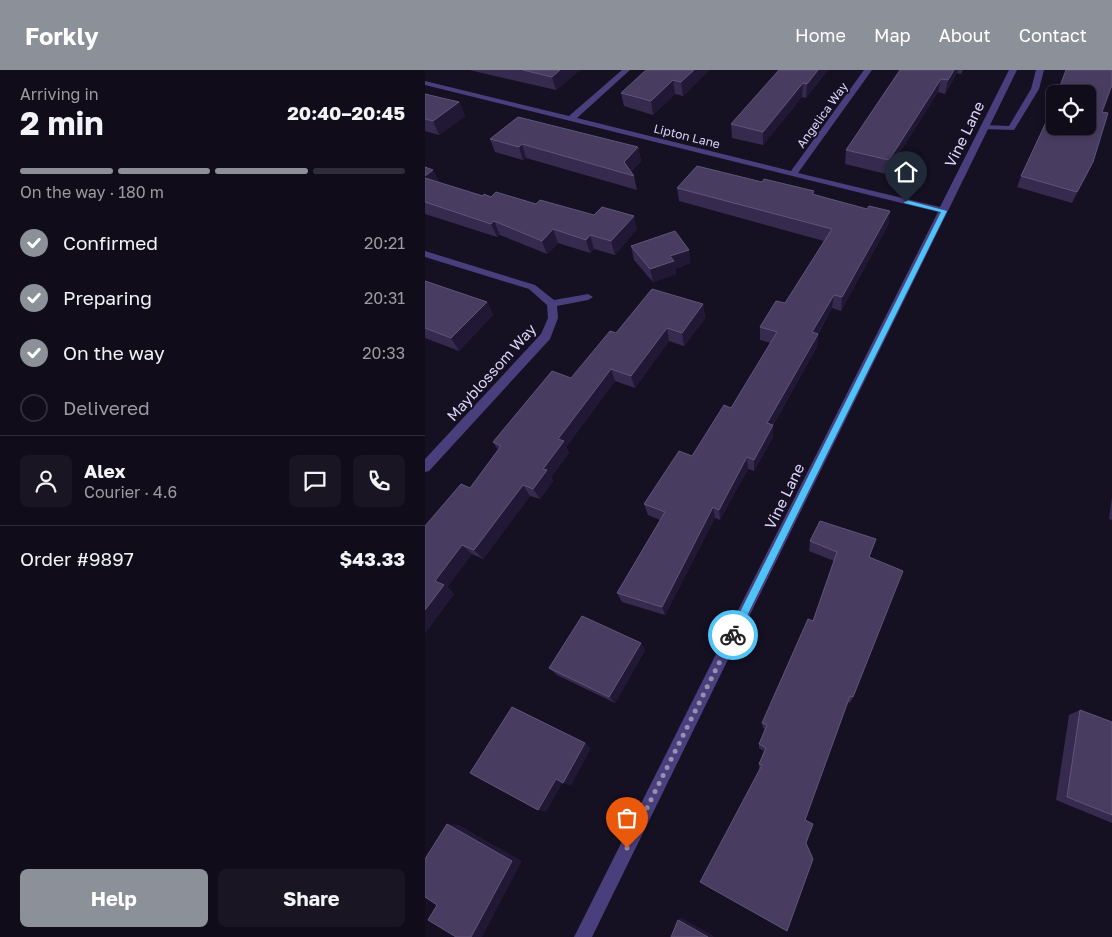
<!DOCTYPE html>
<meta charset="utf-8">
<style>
:root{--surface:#100c1a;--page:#191523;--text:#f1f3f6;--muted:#9c9ba2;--line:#302c39;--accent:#8c9099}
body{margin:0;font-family:"Golos Text",sans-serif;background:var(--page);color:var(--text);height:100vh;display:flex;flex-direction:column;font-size:19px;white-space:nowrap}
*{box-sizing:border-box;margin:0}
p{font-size:16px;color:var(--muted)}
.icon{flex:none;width:28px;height:28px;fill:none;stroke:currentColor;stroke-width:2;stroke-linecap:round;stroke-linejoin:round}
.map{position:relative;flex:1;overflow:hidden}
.panel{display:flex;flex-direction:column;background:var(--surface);width:425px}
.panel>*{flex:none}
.fabs{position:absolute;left:621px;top:15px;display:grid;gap:10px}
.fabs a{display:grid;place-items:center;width:50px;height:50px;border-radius:8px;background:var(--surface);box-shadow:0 2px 8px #0003,0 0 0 1px var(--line);font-size:25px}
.pin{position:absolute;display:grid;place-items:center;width:42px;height:42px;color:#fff;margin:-51px -21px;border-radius:50% 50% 50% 0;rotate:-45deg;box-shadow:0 0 5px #0007}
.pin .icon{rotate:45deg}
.courier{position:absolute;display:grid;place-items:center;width:50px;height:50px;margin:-25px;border:4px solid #4fc3f7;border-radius:50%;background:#fff;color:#222;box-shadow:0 1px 6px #0007}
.head em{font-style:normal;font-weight:700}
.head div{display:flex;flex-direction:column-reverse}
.head{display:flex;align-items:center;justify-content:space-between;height:85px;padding:0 20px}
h1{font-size:32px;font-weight:700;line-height:38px}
.bar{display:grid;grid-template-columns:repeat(4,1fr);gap:8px 5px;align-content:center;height:60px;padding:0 20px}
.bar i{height:6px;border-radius:4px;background:var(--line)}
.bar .selected{background:var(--accent)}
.bar p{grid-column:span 4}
.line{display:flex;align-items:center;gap:12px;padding:0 20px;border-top:1px solid var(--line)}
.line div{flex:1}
.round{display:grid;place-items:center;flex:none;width:52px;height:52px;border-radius:8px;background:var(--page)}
ol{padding:0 20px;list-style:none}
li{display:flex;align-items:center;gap:15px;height:55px}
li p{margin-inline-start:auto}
li .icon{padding:5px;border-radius:50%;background:var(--accent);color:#fff;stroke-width:4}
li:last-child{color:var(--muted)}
li i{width:28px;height:28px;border:2px solid var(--line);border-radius:50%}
.action{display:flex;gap:10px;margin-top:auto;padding:10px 20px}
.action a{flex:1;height:58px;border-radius:8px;background:var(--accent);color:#fff;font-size:20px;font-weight:700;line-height:58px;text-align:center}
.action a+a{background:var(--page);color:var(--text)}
header{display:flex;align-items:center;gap:30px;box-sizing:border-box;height:70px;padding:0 25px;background:var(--accent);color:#fff}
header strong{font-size:24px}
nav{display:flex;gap:28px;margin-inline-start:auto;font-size:18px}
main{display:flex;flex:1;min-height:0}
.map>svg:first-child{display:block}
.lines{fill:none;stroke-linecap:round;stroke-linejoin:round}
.service{fill:#493f7d;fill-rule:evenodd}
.minor{fill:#493f7d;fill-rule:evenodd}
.wall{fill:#362b4e}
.shaded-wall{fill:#211835}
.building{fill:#483d61;stroke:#5f5579}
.route{fill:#4fc3f7}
.done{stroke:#9890af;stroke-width:5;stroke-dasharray:0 9}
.labels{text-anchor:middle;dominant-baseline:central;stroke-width:4;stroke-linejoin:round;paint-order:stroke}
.far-street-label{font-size:12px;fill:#ded5fb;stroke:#151022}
.street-label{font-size:15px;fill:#ded5fb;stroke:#151022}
</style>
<header>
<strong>Forkly</strong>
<nav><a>Home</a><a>Map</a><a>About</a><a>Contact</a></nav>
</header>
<main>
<section class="panel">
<div class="head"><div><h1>2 min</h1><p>Arriving in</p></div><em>20:40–20:45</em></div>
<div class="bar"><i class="selected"></i><i class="selected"></i><i class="selected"></i><i></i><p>On the way · 180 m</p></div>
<ol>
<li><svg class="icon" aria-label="check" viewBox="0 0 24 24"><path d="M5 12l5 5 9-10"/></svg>Confirmed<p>20:21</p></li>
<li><svg class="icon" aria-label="check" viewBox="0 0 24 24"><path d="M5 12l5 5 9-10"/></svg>Preparing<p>20:31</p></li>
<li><svg class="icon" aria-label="check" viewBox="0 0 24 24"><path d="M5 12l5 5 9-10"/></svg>On the way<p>20:33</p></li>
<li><i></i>Delivered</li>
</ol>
<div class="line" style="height:90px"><a class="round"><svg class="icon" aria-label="person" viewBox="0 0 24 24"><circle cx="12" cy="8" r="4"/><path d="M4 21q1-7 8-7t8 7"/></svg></a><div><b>Alex</b><p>Courier · 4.6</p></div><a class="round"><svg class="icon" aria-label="chat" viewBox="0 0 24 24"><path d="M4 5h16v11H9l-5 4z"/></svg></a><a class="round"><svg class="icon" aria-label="phone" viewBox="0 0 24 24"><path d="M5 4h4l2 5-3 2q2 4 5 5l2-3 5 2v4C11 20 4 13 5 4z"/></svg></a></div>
<div class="line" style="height:65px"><div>Order #9897</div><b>$43.33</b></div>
<div class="action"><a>Help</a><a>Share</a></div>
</section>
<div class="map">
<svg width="687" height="867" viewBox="0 0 687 867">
<rect width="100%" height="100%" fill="#151022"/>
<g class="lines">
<path class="service" d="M611,0h8l-5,19 -25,41 -32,-1v-4h3l24,1 22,-37z"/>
<path class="minor" d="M197,0h8l-53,48 214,53 73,-101h8l-74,103 142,34 69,-137h8l-425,867h-18l364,-725 -513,-127v-4l144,35z
M0,181l110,34 19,15 34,-6 5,3 -5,3 -31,6 1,12 -8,21 -121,132 -4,1v-13l116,-125 7,-16 -1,-13 -18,-16 -104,-32z"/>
</g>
<path class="wall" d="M44,0h111l-24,20z
M221,0h63l-26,26 -8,-2 -22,21 -29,-9 -3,-13z
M354,0h49l-22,28 -4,-1 -39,48 -31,-7 -1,-14z
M475,0h63l-2,4 -4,-1 -12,21 -7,-2 -52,82 -41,-10 1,-14z
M0,24l34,8 6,14 -26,19 -14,-4z
M677,42l-14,61 -16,30 -55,-16 4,-11z
M65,69l148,8 3,14 -10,11 3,4 3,14 -111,-32 -3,2 -28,-8z
M0,97l14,16 44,13 8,1 45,7 101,25 -22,26 -21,-6 -4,4 -32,-10 -11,11 -47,-19 -3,2 -72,-23z
M337,112l52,9v4l53,14 23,2 -2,14 -47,86 -9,-3 -14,26 -1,13 -44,78v12l-19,34 -6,-2 -28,51 -5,-2 -50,97 -43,-13 -5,-9 43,-73 -12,-5 -4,-11 48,-48 39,-48 40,-65 -11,-3v-13l25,-24 39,-62 -145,-40 -2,-13z
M206,176l58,4 1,13 -15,6 1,5 -23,8 -19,-22z
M0,211l62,21 6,13 -34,36 -34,-13z
M278,234l2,14 -21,28 -15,-5 -34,47 -20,-7 -49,66 3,6 -18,24 2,4 -13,18 -10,-3 -47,63 -11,-5 -25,33 7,7 -29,39 45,-145 28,-38 -5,-8 78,-64 45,-45z
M687,427v23l-3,-1z
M451,469l-7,19 -16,139 -3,6 -2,-1 -43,118 1,23 -47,-75v-4l5,-13 -5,-3v-4l6,-15 -2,-1 -1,-5 51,-102 21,-60 -25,-10 1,-10z
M216,573l4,7 -30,53 -58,-28 -8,-7z
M655,640l32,12v101l-56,-23 13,-85z"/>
<path class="shaded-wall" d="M135,0h20l-24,20 -4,-13z
M269,0h15l-26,26 -2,-14z
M393,0h10l-22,28 1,-14z
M529,0h4l-1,3 -12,21 3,-14z
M516,9l-3,13 -52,82 3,-14z
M248,10l2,14 -22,21 -2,-14z
M378,13l-1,14 -39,48v-13z
M34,32l6,14 -26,19 -6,-14z
M97,74l4,14 -3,2 -4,-13z
M213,77l3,14 -13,14 -4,-13z
M668,92l-5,11 -16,30 5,-11z
M8,100l7,13 -15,-1v-6z
M465,141l-2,14 -47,86 1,-14z
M209,146l3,13 -22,26 -4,-14z
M69,151l6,14 -3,2 -6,-13z
M128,159l5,14 -11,11 -5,-13z
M165,165l4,14 -4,4 -4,-13z
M264,180l1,13 -15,6 1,5 -23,8 -3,-13 20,-13z
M409,225l-2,13 -21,37 1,-13z
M62,232l6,13 -34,36 -8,-13z
M278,234l2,14 -21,28 -2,-13z
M242,258l2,13 -34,47 -4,-12z
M393,264l-1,13 -50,88v-12z
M186,299l4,12 -49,66 3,6 -18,24 2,4 -13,18 -7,-10 25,-50z
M348,355v12l-19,34v-11z
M322,387l1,12 -28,51 -1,-10z
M98,415l7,11 -47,63 -9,-9z
M288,437l2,11 -50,97 -3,-8z
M37,475l10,9 -25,34 7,6 -29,39v-23l10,-29z
M216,573l4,7 -30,53 -6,-6z
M160,673l6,5 -20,38 -8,-3z
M131,709l7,3 -17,30 -8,-2z
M22,754l12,1 63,36 -40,76h-11z
M257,848l32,18 -1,1h-5l-30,-17z"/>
<path class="building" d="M98,0h37l-8,7z
M221,0h48l-13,12 -8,-2 -22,21 -30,-8z
M354,0h39l-11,14 -4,-1 -40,49 -32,-8z
M475,0h54l-6,10 -7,-1 -52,81 -43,-10z
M641,0h46v15l-10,27 6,1 -15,49 -16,30 -56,-16 27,-58 7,-19v27h32v-32h-30z
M0,24l34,8 -26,19 -8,-2z
M93,47l120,30 -14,15 10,14 -112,-32 -3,3 -29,-8z
M272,96l65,16 2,-3 50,12 -2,3 55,15 2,-3 21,5 -48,86 -8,-2 -22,37 6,2 -51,89 6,2 -19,35 -7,-3 -28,53 -6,-3 -51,100 -45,-14 48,-81 -21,-8 35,-53 13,5 32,-51 7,3 46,-76 -17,-5 16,-26 9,2 47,-74 -155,-41z
M0,97l8,3 -8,6z
M0,108l58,18 1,-2 7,3 5,-5 40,12 4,-4 54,15 8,-8 32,9 -23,25 -21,-6 -4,5 -33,-11 -11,12 -48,-20 -3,3 -66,-22z
M250,161l14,19 -19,6 4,5 -24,8 -19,-23z
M0,211l62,21 -36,36 -26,-10z
M227,219l51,15 -21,29 -15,-5 -36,48 -20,-7 -53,70 6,2 -21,28 4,1 -14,19 -10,-4 -49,65 -12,-5 -27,36 9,4 -19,25v-84l36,-42 9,4 31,-42 -8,-4 59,-71 19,7 39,-47 6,2z
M395,451l56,18 -7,18 34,14 -50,126 -3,-1 -45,124 8,4 -7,19 7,16 -26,72 -87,-49 62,-117 -3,-1 7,-16 -7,-4 8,-19 -5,-2 46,-104 5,2 24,-69 -27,-11z
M157,546l59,27 -32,54 -60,-29z
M87,637l73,36 -22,40 -7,-4 -18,31 -68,-37z
M655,640l32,12v93l-45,-18z
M22,754l65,37 -41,76h-15l-28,-17 9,-15 -12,-8v-38z
M253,850l30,17h-37z"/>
<path class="route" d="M481,130l41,11 -211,427 -3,1 -5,-4 2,-3 211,-420 -37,-9z"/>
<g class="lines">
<path class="done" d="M202,778l106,-213"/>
</g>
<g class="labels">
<g class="far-street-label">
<text transform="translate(397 45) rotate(-54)">Angelica Way</text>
<text transform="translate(262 66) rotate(14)">Lipton Lane</text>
</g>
<g class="street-label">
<text transform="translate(539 64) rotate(-64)">Vine Lane</text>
<text transform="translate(66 302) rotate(-48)">Mayblossom Way</text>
<text transform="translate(359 426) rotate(-64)">Vine Lane</text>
</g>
</g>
</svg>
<div class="fabs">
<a><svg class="icon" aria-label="locate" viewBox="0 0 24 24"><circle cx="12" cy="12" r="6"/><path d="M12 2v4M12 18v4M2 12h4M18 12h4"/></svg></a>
</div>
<div class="pin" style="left:202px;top:778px;background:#ea580c"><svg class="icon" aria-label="bag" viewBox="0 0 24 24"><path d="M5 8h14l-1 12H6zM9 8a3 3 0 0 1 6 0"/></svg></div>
<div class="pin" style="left:481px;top:132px;background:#1f2937"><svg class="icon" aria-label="home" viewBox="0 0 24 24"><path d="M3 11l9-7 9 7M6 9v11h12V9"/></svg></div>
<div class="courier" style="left:308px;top:565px"><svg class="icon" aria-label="bike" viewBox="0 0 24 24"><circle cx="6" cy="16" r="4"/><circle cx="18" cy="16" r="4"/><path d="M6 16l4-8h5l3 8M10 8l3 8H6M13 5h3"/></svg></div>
</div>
</main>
